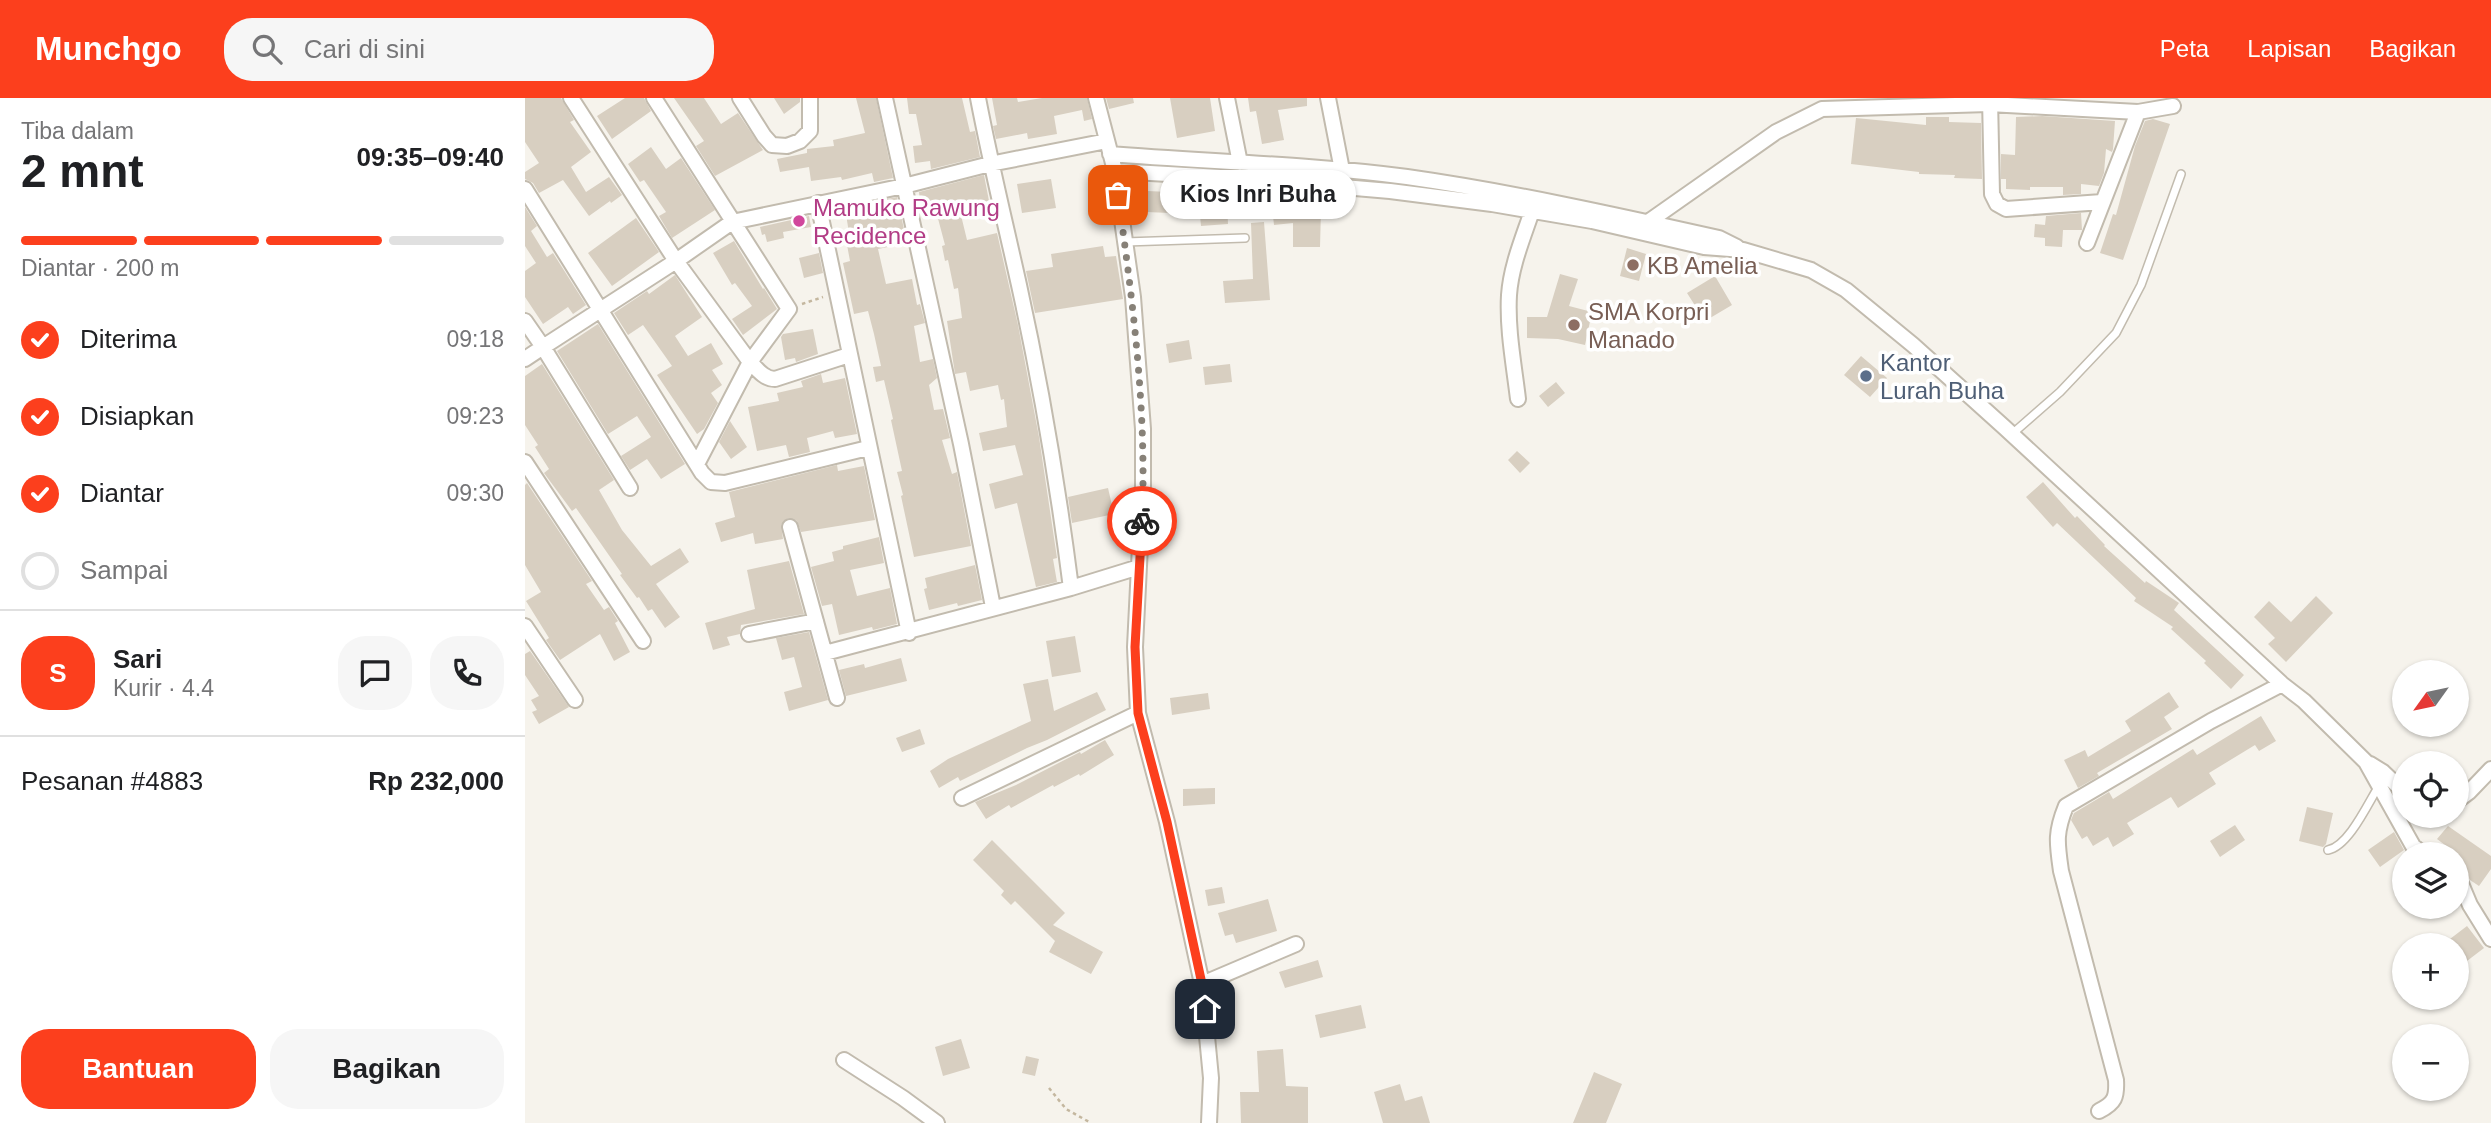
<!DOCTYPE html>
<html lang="id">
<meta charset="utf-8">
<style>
:root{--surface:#fff;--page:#f6f6f6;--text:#202124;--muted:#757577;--line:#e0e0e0;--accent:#fc3f1d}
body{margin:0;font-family:Helvetica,sans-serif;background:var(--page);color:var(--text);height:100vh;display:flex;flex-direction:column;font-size:26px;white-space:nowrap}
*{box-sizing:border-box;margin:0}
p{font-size:23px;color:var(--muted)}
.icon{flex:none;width:38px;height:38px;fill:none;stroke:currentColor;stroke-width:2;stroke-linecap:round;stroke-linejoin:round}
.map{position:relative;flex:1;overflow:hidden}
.sheet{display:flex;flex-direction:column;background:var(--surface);width:525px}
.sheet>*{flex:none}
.needle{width:46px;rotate:237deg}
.controls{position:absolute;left:1867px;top:562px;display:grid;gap:14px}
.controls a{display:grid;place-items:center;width:77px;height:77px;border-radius:50%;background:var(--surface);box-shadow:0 2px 5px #0004;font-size:35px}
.pin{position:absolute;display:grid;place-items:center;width:60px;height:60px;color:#fff;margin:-30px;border-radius:14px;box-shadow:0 4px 10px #0006}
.courier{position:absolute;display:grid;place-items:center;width:70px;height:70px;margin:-35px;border:5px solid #fc3f1d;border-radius:50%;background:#fff;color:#222;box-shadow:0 2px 9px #0007}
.bubble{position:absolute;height:49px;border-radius:24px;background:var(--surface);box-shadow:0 2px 5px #0004;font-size:23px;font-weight:700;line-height:49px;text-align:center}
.summary em{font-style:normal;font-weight:700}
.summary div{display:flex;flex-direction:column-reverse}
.summary{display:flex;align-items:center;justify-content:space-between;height:119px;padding:0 21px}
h1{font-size:46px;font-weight:700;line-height:52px}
.bar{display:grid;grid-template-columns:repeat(4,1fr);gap:10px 7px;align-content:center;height:84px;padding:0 21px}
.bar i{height:9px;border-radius:5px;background:var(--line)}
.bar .current{background:var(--accent)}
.bar p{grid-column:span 4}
.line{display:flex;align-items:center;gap:18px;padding:0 21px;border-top:2px solid var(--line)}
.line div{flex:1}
.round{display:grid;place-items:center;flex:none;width:74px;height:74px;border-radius:28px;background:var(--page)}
ol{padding:0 21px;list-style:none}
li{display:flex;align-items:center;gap:21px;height:77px}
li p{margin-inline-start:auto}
li .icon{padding:7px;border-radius:50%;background:var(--accent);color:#fff;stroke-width:4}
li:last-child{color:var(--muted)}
li i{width:38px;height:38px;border:4px solid var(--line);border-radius:50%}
.action{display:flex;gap:14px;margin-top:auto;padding:14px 21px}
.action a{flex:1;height:80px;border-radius:28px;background:var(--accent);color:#fff;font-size:28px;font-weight:700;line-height:80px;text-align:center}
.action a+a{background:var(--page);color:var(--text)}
header{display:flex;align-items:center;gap:42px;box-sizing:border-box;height:98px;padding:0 35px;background:var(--accent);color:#fff}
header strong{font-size:33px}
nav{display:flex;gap:38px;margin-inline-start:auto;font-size:24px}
.search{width:490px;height:63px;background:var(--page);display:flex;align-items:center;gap:18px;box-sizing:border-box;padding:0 24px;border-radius:28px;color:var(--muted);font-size:26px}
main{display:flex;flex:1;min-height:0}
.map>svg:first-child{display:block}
.building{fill:#d8cfc1}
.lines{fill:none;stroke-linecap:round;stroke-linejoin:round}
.lane-casing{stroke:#c2bbae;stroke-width:10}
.street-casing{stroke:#c2bbae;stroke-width:18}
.path{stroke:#c4b79f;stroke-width:2.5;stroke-dasharray:3.5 3.5;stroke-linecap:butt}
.lane{stroke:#fff;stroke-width:7}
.street{stroke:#fff;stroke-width:14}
.done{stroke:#878178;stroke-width:7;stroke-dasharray:0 12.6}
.route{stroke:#fc3f1d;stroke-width:9}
.hotel-dot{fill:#d1479c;stroke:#fff;stroke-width:2.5}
.education-dot{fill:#8d6e63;stroke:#fff;stroke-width:2.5}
.service-dot{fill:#5c6f8a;stroke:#fff;stroke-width:2.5}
.labels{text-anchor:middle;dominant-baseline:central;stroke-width:7;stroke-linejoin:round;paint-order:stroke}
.hotel-label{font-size:24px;fill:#b23c85;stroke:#fff;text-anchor:start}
.education-label{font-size:24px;fill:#785e54;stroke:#fff;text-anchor:start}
.service-label{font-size:24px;fill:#4e5e75;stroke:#fff;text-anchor:start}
</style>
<header>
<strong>Munchgo</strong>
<div class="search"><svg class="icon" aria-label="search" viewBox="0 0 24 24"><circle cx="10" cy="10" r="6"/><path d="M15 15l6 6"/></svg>Cari di sini</div>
<nav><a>Peta</a><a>Lapisan</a><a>Bagikan</a></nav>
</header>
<main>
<section class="sheet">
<div class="summary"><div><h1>2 mnt</h1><p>Tiba dalam</p></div><em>09:35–09:40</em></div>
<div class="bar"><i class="current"></i><i class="current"></i><i class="current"></i><i></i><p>Diantar · 200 m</p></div>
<ol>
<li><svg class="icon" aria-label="check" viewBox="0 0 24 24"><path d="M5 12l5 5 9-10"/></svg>Diterima<p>09:18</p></li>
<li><svg class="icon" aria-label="check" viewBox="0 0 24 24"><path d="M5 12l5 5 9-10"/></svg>Disiapkan<p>09:23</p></li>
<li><svg class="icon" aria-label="check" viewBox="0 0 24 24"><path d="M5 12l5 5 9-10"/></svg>Diantar<p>09:30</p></li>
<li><i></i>Sampai</li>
</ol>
<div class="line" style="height:126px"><b class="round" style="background:var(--accent);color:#fff">S</b><div><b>Sari</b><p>Kurir · 4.4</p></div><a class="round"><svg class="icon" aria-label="chat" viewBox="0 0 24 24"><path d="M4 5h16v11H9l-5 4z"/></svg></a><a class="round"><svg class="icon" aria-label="phone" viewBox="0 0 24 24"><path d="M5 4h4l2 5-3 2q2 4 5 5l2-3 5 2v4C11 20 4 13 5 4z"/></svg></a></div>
<div class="line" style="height:91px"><div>Pesanan #4883</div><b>Rp 232,000</b></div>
<div class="action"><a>Bantuan</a><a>Bagikan</a></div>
</section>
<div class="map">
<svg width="1966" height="1025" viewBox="0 0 1966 1025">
<rect width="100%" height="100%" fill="#f6f3ec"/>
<path class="building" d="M0,0h36l13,22 -4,2 21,30 -20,15 15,25 23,-15 13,18 -11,8 -1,-2 -21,15 -26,-36 -24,13 -6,-10 -8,-4v-7l14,-9 -14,-21z
M100,0h19l7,13 -39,28 -15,-23z
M149,0h30l17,26 17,-11 25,37 -48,26 -19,-30 8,-5z
M249,0h26v4l-16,12z
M331,0h20l17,80 -19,4 -2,-9 -30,7 -1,-3 -30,4 -2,-14 -29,5 -3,-13 30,-6v-4l27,-3 -1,-6 32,-7z
M382,0h55l8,34 5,-1 5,26 -49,12 -1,-8 -15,2 -2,-17 9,-1 -6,-31h-7z
M467,0h25l1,4 24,-4h45l5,21 -8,2 -2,-11 -28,6 3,18 -29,5 -1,-6 -31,6 -3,-13 4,-1z
M581,0h27l1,5 -25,6z
M645,0h40l5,33 -38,7z
M723,0h59v8l-29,4 6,30 -22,4 -6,-33 -6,1z
M1517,18l73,5 -2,28 -1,3 -6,-3 -2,24 -5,13 -18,-2v10l-18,1v-8h-33v3l-24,-1v-10h-5v-25l14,1 1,-38z
M1401,19h23v5l32,1 1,56 -28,-1 1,-3 -36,-1v-2l-68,-8 5,-46 70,7z
M1628,21l17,5 -47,136 -23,-7 13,-39 3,1 19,-69 10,-25z
M126,49l15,22 15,-11 34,52 -43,28 -13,-22 7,-4 -22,-32 -4,2 -12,-18z
M459,77l5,26 -30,6 8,33 30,-7 21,92 21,112 18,121 -4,1 4,23 -21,5 -19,-84 -22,6 -6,-25 34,-9 -8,-30 -32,6 -4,-18 28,-6 -3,-28 -3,1 -3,-15 -28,6 -4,-19 -11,2 -8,-53 15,-3 -4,-30 -4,1 -6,-29 -3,1 -3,-15 3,-1 -9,-34 -15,3 -2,-22z
M526,81l5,29 -34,5 -5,-29z
M622,93l23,1v21l-24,-1z
M372,99l10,46 -29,6 8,35 26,-5 5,26 3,-1 5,19 -11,3 6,36 13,-3 4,19 -8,7 5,25 9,-1 7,29 -8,2 10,34 5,-2 14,74 -57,11 -13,-61 2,-1 -6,-23 5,-1 -11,-51 2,-1 -9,-39 -8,2 -3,-15 8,-1 -7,-32 -6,-23 -14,3 -11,-51 7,-2 -5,-27 4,-1 -4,-25z
M702,105l1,21 -27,2 -2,-21z
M761,108v3l35,1 -1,37h-27v-24l-19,2 -2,-18z
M0,109l12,19 -6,5 16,26 6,-4 33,52 -13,9 -5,-7 -25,17 -18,-27v-26l11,-8 -11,-17z
M1556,115l1,17h-19l-1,17 -17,-1v-8l-11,-1 1,-13 10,1 1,-9z
M284,118l2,11 -28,5 1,6 -17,4 -2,-8 -3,1 -2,-8z
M111,120l23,34 -47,34 -24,-33z
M739,124l6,78 -45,3 -2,-22 30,-2 -2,-56z
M209,143l29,48 1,-1 13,21 -34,26 -11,-16 20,-13 -17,-23 -3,2 -19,-32z
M578,148l2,11 11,-1 7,43 -88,14 -9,-42 27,-4 -2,-13z
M1102,150l19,6 -7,27 -19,-5z
M294,155l4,20 -19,5 -5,-20z
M1035,176l18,5 -9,27 23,6 -7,33 -27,-6 -31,-1v-21h20z
M150,177l27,42 -27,19 13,20 23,-13 12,21 -11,6 10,15 -11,8 7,10 -14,26 -7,5 -40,-59 15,-9 -29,-41 -15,10 -14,-22 33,-22 2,3z
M1190,178l17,29 -27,16 -18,-28z
M73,226l87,140 -24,15 -14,-20 -17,11 -9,-14 30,-19 -14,-21 -29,18 -51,-83z
M288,231l5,25 -22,8 -1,-4 -10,2 -4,-23 2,-3z
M664,242l3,19 -23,4 -3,-19z
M1336,258l26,22 -17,19 -26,-22z
M17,266l72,116 -15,10 23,40 29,36 29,-18 9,14 -33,22 24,33 -15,11 -13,-19 -4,2 -9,-14 -2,1 -17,-23 2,-1 -46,-66 -4,3 -28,-38 5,-4 -14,-22 3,-2 -13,-20v-49z
M705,266l2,18 -27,3 -2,-18z
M296,276l2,9 22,-5 12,56 -22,4 -2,-7 -26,7 3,14 -21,5 -3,-12 -29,6 -9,-44 31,-6 -2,-8 26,-6 -2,-6z
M1031,284l9,11 -17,14 -9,-11z
M205,323l17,26 -16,12 -12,-17z
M992,353l13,12 -10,10 -12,-13z
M312,367l1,6 26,-5 11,54 -74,12 -4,-11 -9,-3 -7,7 2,14 -28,5 -2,-11 -32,9 -6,-19 20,-6 -6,-25z
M1518,384l32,36 2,-2 28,29 -1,1 41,37 1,-2 33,22 -5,7 70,65 -13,14 -27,-26 2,-2 -35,-32 2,-2 -39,-26 2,-3 -79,-75 -4,4 -27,-30z
M2,385l65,98 -6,3 18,26 5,-3 9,14 -3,2 15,29 -16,9 -14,-27 -40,26 -14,-20 3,-2 -23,-37 15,-9 -16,-27v-80z
M583,390l6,26 -42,9 -4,-26z
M354,439l5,26 -34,7 7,26 33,-8 7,36 -24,6 -1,-3 -33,8 -7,-31 -10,2 -11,-39 23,-6 -2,-9 11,-3v-3z
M264,463l15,53 -63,11 -1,9 -13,3 3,8 -17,5 -8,-27 50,-14 -8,-39z
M450,467l7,35 -24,6 -1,-3 -28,7 -5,-21 3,-1 -2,-10z
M1791,498l17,17 -47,49 -18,-18 7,-6 -21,-21 15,-16 22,21z
M284,534l19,68 -39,11 -5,-19 18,-5 -8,-30 -12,3 -6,-22z
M550,538l6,36 -29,5 -6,-36z
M5,553l39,56 -30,17 -7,-12 5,-2 -6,-10 8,-4 -14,-21v-21z
M376,560l6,23 -61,15 -7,-26 25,-6 1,4z
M523,581l6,32 43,-19 9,18 -59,30 -20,8 -67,33 -2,-4 -19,11 -9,-17 18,-12 83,-38 -8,-37z
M1644,594l10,15 -15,10 8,12 -75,44 2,3 -21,12 -14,-28 21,-10 3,7 43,-26 -6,-10z
M683,595l2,16 -38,6 -2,-17z
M1736,618l15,25 -17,10 -4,-6 -46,28 7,11 -38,24 -7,-11 -44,26 7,11 -21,13 -5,-10 -15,9 -6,-10 -5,3 -11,-19 3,-7 35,-21 4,7 80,-50 4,6z
M395,631l5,15 -23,8 -6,-14z
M580,642l9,15 -34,21 -1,-2 -25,13 -1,-2 -42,23 -2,-3 -23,14 -11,-17 41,-17 64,-33 1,2z
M690,690v16l-32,2v-17z
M1782,709l26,6 -7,31 -3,3 -24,-6z
M1710,727l10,15 -25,17 -10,-16z
M1923,728l43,30v13l-12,17 -9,-6 -7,-13 -6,-2v-11l-20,-15z
M1869,734l10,18 -24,17 -12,-17z
M467,742l73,73 -12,12 50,27 -12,22 -42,-22 6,-11 -40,-40 -4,4 -10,-10 3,-4 -31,-31z
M697,789l3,16 -17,3 -3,-16z
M743,801l9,32 -41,12 -3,-9 -8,2 -7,-23z
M1942,828l17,22 -17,13 -17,-22z
M793,862l5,17 -38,11 -6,-16z
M836,907l5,23 -46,10 -5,-23z
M436,941l9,29 -27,8 -8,-29z
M758,951l3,37 22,1v36h-67l-1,-31h19l-2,-41z
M501,958l13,3 -4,17 -13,-3z
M1069,974l28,12 -16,39h-33z
M875,986l5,17 17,-5 8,27h-47l-9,-31z"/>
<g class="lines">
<defs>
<path id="lane" d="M600,144l120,-4
M1487,336l48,-42 56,-59 25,-48 40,-111
M1803,752c21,-4 40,-47 52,-66"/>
<path id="street" d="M46,0l105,163 74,101c7,7 14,17 25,17l74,-24
M129,0l135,211 -39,53 -53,102
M215,0l24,38 8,9 15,1 13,-5 10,-10v-33
M360,0l76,346 32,163
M453,0c12,63 27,124 41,187 22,100 39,201 52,303
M571,0l19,73 18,126 10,132v56l-8,162 3,66 29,109 35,162 9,94 -2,45
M702,0l13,65
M803,0l14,72
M1465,0l2,96 5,10 9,5 96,-7
M585,56c99,8 199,10 297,23 105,15 209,38 312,61l18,9
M590,73l123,7 152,13 102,13 100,17 112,26 39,3 68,20 35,20 67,55 91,82 278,257 22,17 62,61 47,84 10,8
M0,91l177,284 9,9 14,1 143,-35
M293,105l91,430
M1123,124l128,-90 46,-23 167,-5 149,8
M1562,145l51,-131 35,-6
M0,223l18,26 -18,12
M993,301c-4,-34 -11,-70 -9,-104 2,-29 14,-57 23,-84
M0,364l118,179
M105,390l-87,-141 133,-86 56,-39 172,-36 86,-22 117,-23
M265,429l47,171
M0,528l50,74
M224,536l67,-13
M300,555l246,-65 68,-21
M1845,666l13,8 22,21
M437,700l176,-85
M1932,703l12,-9 22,-23
M1932,776l13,31 21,34
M677,886l94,-40
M319,962l59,38 34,25
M1574,1013c16,-8 18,-14 17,-31l-55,-209c-4,-28 -6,-38 5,-65l145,-85 71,-37"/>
</defs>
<use href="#lane" class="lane-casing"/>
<use href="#street" class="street-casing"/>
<path class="path" d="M277,206l21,-7
M524,990l17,21 25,14"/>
<use href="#lane" class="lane"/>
<use href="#street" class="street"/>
</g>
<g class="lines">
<path class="done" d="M593,97c15,108 29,217 24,326"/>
<path class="route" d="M617,423l-7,126 3,66 29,109 35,162 3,25"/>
</g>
<circle class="hotel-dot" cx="274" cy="123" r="7"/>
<g class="education-dot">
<circle cx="1108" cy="167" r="7"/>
<circle cx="1049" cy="227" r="7"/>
</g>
<circle class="service-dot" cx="1341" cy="278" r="7"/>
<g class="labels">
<g class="hotel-label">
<text x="288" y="109">Mamuko Rawung<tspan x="288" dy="28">Recidence</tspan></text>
</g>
<g class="education-label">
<text x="1122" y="167">KB Amelia</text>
<text x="1063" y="213">SMA Korpri<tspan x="1063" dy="28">Manado</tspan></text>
</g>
<g class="service-label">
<text x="1355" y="264">Kantor<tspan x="1355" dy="28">Lurah Buha</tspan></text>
</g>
</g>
</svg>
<div class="controls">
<a><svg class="needle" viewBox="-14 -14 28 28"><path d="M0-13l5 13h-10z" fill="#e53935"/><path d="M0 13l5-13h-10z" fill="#757577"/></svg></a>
<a><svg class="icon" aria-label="locate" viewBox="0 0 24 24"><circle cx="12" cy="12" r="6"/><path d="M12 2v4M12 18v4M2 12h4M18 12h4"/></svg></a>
<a><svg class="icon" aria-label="layers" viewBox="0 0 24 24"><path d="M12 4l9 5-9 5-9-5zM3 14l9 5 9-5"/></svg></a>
<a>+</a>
<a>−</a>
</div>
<div class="pin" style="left:593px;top:97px;background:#ea580c"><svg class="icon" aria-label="bag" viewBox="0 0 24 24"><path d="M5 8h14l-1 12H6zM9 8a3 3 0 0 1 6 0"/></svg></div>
<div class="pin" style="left:680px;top:911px;background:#1f2937"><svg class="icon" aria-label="home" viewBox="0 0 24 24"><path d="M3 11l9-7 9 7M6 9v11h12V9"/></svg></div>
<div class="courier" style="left:617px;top:423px"><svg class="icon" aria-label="bike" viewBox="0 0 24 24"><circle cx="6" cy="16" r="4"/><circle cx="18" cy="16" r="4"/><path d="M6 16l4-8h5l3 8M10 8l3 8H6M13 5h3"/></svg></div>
<div class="bubble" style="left:635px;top:72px;width:196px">Kios Inri Buha</div>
</div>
</main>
